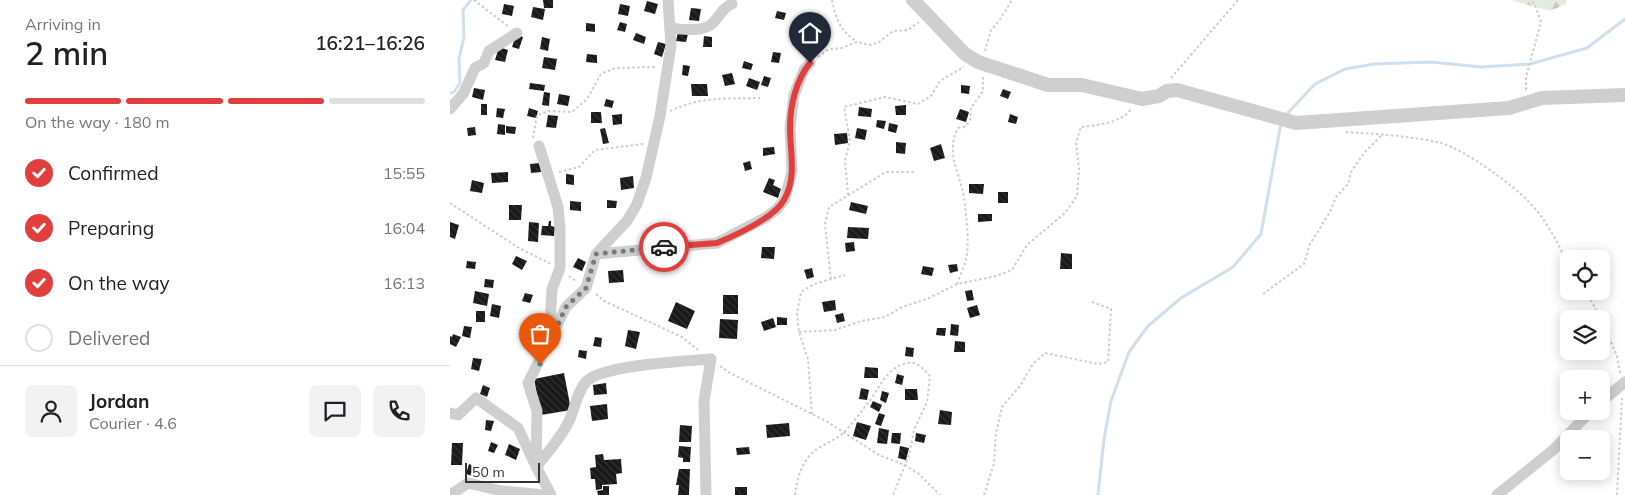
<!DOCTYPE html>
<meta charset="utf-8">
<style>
:root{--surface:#fff;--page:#f2f2f2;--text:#202124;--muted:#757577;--line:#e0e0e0;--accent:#e13f3d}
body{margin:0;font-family:Mulish,sans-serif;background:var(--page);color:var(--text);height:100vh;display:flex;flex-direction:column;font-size:19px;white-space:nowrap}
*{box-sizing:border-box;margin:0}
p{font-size:16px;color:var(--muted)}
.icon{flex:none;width:28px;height:28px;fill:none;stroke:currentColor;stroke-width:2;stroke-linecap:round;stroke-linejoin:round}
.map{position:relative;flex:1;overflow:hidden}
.details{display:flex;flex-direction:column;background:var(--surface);width:450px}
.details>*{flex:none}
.controls{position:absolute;left:1110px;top:250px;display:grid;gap:10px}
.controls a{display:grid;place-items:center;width:50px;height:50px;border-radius:8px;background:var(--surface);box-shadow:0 2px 12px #0003;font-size:25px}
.scale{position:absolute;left:15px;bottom:12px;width:75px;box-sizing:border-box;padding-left:5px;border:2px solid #323232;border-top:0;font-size:14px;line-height:18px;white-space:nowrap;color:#323232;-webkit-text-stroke:4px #fff;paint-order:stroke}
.pin{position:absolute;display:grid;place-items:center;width:42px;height:42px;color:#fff;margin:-51px -21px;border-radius:50% 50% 50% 0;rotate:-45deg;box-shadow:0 0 5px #0007}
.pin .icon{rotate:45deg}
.courier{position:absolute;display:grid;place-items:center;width:50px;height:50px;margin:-25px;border:4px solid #e13f3d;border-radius:50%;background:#fff;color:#222;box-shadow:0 1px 6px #0007}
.head em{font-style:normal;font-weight:600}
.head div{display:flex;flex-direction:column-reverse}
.head{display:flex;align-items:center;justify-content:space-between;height:85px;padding:0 25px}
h1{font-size:32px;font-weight:600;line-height:38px}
.bar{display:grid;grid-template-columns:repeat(4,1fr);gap:8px 5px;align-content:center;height:60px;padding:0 25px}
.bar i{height:6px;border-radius:4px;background:var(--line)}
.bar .current{background:var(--accent)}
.bar p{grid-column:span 4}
.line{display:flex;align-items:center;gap:12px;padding:0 25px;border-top:1px solid var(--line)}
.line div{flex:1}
.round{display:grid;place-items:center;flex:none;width:52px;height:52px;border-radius:8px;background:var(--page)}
ol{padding:0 25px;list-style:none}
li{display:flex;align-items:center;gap:15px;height:55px}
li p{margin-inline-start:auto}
li .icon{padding:5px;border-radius:50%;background:var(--accent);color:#fff;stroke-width:4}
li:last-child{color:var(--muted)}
li i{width:28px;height:28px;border:2px solid var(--line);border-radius:50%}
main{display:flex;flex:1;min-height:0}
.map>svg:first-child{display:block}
.forest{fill:url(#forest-firs)}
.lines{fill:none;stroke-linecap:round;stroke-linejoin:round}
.stream{stroke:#cfdfed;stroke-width:3}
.building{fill:url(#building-back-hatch)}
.path{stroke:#ccc;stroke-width:2;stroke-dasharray:2.5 2.5;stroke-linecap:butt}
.minor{stroke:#cfcfcf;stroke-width:11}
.tertiary{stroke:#cfcfcf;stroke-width:14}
.done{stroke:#7a7a7a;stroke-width:5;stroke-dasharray:0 9}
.route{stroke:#e13f3d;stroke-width:6}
</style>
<main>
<section class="details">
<div class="head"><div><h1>2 min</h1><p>Arriving in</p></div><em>16:21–16:26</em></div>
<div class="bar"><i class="current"></i><i class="current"></i><i class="current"></i><i></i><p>On the way · 180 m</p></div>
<ol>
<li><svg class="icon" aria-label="check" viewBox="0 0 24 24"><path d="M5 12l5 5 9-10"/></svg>Confirmed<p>15:55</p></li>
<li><svg class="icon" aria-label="check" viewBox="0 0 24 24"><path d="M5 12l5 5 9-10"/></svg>Preparing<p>16:04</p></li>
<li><svg class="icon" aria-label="check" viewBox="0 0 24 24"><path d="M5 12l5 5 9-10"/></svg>On the way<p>16:13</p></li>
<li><i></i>Delivered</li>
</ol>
<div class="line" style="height:90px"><a class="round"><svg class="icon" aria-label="person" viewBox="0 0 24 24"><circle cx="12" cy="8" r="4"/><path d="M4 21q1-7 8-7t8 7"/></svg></a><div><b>Jordan</b><p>Courier · 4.6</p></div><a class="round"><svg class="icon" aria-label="chat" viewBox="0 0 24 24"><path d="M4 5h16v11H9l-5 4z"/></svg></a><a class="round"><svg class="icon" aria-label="phone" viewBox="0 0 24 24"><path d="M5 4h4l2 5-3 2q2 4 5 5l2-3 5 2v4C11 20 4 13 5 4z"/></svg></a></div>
</section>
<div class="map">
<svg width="1175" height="495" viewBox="0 0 1175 495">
<defs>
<pattern id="forest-firs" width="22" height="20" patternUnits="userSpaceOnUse" patternTransform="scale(1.25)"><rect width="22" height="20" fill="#e4ebdf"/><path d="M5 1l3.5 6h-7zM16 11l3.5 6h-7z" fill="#c4cac0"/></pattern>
<pattern id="building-back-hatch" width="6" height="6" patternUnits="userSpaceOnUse" patternTransform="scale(1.25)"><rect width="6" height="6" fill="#191919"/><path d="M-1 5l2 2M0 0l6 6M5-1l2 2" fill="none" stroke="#323232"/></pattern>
</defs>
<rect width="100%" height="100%" fill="#fff"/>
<path class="forest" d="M1061,0h56l-1,4 -16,7z"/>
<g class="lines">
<path class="stream" d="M0,93l4,-1 6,-9 -1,-24 5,-22 -1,-27 8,-10
M835,116l30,-32 30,-15 29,-5 57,-2 50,5 49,-3 57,-16 38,-29
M648,495l6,-56 7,-38 18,-49 19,-26 33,-28 52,-31 28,-33 20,-111"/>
</g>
<path class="building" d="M93,0h10v8h-9z
M197,1l11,3 -3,10 -11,-3z
M54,4l10,2 -2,10 -10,-2z
M170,4l10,2 -2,10 -10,-2z
M83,7l12,2 -2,11 -12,-3z
M241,8l10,1 -2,12 -10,-1z
M327,11l9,2 -2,7 -9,-2z
M170,22l7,2 -2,8 -8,-2z
M136,23l9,1v8l-9,-1z
M228,32l10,2 -2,8 -10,-1z
M186,33l10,4 -2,7 -11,-4z
M66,35l7,2 -4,12 -7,-2z
M254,36l8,1v10h-9z
M92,37l8,2 -2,12 -8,-2z
M208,42l8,2 -4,13 -8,-3z
M49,47l9,3 -3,12 -10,-2z
M323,52l8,1 -2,10 -8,-1z
M137,54l10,1v8l-11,-1z
M94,57l13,2 -2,11 -13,-2z
M294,61l9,3 -2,6 -9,-2z
M233,65l7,1 -2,10 -6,-1z
M282,73l3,11 -10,2 -3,-11z
M314,76l7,2 -3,9 -7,-2z
M299,78l11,4 -3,8 -11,-4z
M80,83l15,2 -1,6 -15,-2z
M241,84h16l1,12h-16z
M511,85l9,1 -1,8 -8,-1z
M24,88l11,2 -2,10 -11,-3z
M553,89l8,3 -3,7 -8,-3z
M94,92l6,1 -1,13 -7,-1z
M109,94l11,2 -2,10 -11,-2z
M156,99l8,2 -2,7 -8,-2z
M31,104h6v11h-6z
M456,105v10h-10l-1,-9z
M409,107l13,2 -1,8 -13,-1z
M47,108l8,1 -2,9 -7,-1z
M79,108l9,3 -2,7 -9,-2z
M510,109l9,3 -3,10 -10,-3z
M141,112h10l1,11h-11z
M172,114v10l-9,1 -1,-10z
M560,114l8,3 -2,7 -8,-2z
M98,115l10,1 -2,12 -10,-1z
M427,120l9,1 -2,8 -8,-2z
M439,123l9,2 -2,8 -8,-2z
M48,124l7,1v10l-8,-1z
M56,126l10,1 -1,7 -9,-1z
M25,127l1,8 -8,1 -1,-8z
M155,128l4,15 -6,1 -3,-15z
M407,128l10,2 -2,10 -10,-2z
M397,133l1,10 -13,2 -1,-11z
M446,142l10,1 -1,11 -9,-1z
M491,144l4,14 -11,3 -4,-13z
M324,147l1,7 -12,2v-8z
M300,161l2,8 -7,2 -2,-8z
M90,163l1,9 -10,1 -1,-9z
M58,172v10l-16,1 -1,-10z
M116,174l8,1v10l-8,-1z
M183,176l1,12 -13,2 -1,-12z
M319,178l6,2 -2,5 8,4 -3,9 -15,-6z
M22,180l12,3 -2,10 -12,-2z
M519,184h15l-1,10 -14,-1z
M548,192h10v11h-10z
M157,200l10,1 -1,7h-9z
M120,201l11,1v9l-11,-1z
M401,202l17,4 -2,8 -17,-4z
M59,205h13l-1,15h-12z
M528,214h14v7l-14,1z
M99,221h2v5l4,1 -1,9 -13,-1 1,-9h6z
M0,222l9,3 -4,14 -5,-2z
M79,222l10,1 -1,19 -10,-1z
M398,227l21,1 -1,11 -21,-1z
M404,242l1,9 -9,1 -1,-9z
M312,247h13l-1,12 -13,-1z
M611,253l11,1v15h-12z
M66,256l11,5 -5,9 -10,-6z
M128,258l8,4 -4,9 -9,-4z
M17,261l9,1 -1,7 -9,-1z
M507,264l1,7 -8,2 -2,-8z
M473,266l11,2 -2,8 -11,-2z
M362,268l2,9 -7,2 -3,-9z
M173,270l1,12 -15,1 -1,-12z
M35,279l9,1 -1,8 -9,-1z
M522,290l2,10 -7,1 -2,-10z
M25,291l14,3 -2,12 -14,-3z
M75,293l8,2 -3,8 -8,-2z
M273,295h15v19h-15z
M385,300l1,10 -12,2 -2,-10z
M226,302l19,9 -8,18 -19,-8z
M42,304l9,2 -2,12 -9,-2z
M527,305l3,10 -10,3 -3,-10z
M26,311h9v11h-9z
M393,313l2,8 -8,2 -2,-8z
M327,317l10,1v7h-10z
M323,318l3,9 -12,4 -3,-9z
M270,319l18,1 -1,19 -18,-1z
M501,324l8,1 -1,11 -8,-1z
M14,326l8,1 -2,11 -8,-2z
M487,328h9l-1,8 -9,-1z
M178,330l12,2 -4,17 -11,-3z
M3,334l8,3 -5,10 -6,-3v-8l2,1z
M145,337l7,1 -1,9 -8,-1z
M505,341l10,1v10h-11z
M456,347l8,1 -1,9 -8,-1z
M129,350l8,1 -1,8 -8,-2z
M23,358l9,1 -3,12 -8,-2z
M415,367l13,1v10h-14z
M114,373l7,37 -30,5 -7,-36z
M447,374l7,2 -2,9 -7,-2z
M156,383l1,11 -13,1 -1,-10z
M33,385l7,3 -3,9 -7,-3z
M411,388l8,2 -2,10 -8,-1z
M455,389h12l1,11h-13z
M432,391l7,2 -3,10 -6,-3z
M423,401l9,4 -3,7 -9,-5z
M157,404l1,15 -16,2 -2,-15z
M490,410l12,2 -1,13 -13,-1z
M429,413l6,2 -4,11 -6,-2z
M36,420l8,1 -3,10 -6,-1z
M407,422l14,4 -5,14 -13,-4z
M339,423l1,13 -23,2 -1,-13z
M230,425l12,1 -1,16h-12z
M429,428l10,2 -2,14 -10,-1z
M442,433h9l-1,11 -9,-1z
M466,433l10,2 -2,8 -9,-2z
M41,442l7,3 -4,8 -6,-2z
M2,443h11l-1,22h-11z
M59,444l11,5 -4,11 -11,-5z
M229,446l12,1 -1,15h-7v-4l-5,-1z
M450,446l9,2 -3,12 -8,-2z
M299,447l1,7 -13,1 -1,-7z
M153,454l1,6 17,-1 1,14 -6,1 1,10 -15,1v4l-6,1 -1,-11h-4l-1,-11 6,-1 -1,-12z
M19,464l10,4 -3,9 -10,-3z
M229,469h11l-1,26h-11l1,-10h-3z
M153,486h6v9h-11l-1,-4 6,-1z
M285,487h12v8h-12z"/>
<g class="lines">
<path class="path" d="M24,0l35,27
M382,0c4,20 8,30 25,42
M535,51l6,-21 8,-9 13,-21
M368,57l11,-8 12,-1 16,-6 12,3 9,-2 15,-12 15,-1 11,-8
M721,78l67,-78
M1076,90v-13l15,-55 -6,-17 -4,-5
M220,111c32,-15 57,-12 90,-13
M896,132c30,2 66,4 95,11 24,7 71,41 88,59 18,18 29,42 40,64
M83,138l4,-23 12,-4 23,1 15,-13 14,-25 14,-6 42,-1
M109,172l20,-5 16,-17 48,-6
M398,195l-3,-35 5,-19 -6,-34 41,-10 33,7 13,-8 9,-15 24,-14
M0,203l69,45 32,16
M119,276l8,6
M381,279l-6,-55 4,-17 57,-35h28
M507,284c3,-8 7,-17 9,-25 4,-16 0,-45 -2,-61 -4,-26 -19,-45 -6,-70l6,-1 6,-6 1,-13 12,-17v-15
M1136,291l15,28
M146,294l8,7 78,36 16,13
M813,294l41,-30 6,-20 20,-32 6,-15 12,-13 3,-12 13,-19 19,-19
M1151,319l16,37 3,17
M349,332l36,-2 26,-9 24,-4 17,-10 25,-8 30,-15 39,-8 16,-6 15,-25 38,-32 12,-17 2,-27 -3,-26 5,-16c16,-2 41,-4 50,-18
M270,366l10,7 96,48 53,34 26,10 14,9 21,21
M362,414l-4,-55 -9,-27 -2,-18 4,-22 13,-8 31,-9
M345,495c2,-14 4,-24 12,-36 10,-15 30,-17 40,-30 9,-10 18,-22 26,-33 10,-15 16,-29 35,-33 10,-2 16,7 22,13l-3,26 -13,28 -5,25 -16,40
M534,495l10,-32 2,-30 6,-26 18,-21 13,-22 12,-11 53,11 10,-2 3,-53 -19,-7
M1167,495l5,-97"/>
<path class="minor" d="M220,28c13,1 32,5 43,-5 7,-7 9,-15 19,-19
M0,109l13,-15 12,-26 9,-5 5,-12 28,-18
M89,146l19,61 2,22v39l-8,21 -3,48
M146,254l121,-11 48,-25 12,-9 8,-10 7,-28 -2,-43 4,-33 10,-25 6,-7
M1151,402l24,-20
M0,413l8,2 18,-17 42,30 16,34
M86,467c11,-14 24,-28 32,-44 7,-12 8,-31 19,-42 16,-16 98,-20 124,-22l-7,42 2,94
M0,495l18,-12 34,8 44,4
M101,495l-15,-29 1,-55 -9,-28 38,-76 20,-19 10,-34 31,-33 10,-17 9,-26 14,-62 11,-70 -3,-46
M1047,495l56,-45 38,-39"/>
<path class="tertiary" d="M463,0l52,54 13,8 70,23h34l60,14 17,-3 8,-5 10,-1 119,33 213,-15 33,-10 83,-3"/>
</g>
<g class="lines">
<path class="done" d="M90,364l26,-57 20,-19 10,-34 68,-7"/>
<path class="route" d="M214,247l53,-4c19,-8 57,-25 67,-43 13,-22 6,-49 6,-72 0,-22 6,-48 20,-65"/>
</g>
</svg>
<div class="controls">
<a><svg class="icon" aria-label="locate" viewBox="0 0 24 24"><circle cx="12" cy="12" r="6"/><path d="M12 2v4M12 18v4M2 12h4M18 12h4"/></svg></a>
<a><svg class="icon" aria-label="layers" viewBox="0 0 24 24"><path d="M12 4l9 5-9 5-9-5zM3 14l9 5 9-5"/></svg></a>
<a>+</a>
<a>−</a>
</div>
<div class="scale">50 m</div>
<div class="pin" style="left:90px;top:364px;background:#ea580c"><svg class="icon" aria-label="bag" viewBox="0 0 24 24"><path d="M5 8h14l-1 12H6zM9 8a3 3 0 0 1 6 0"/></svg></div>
<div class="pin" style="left:360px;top:63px;background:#1f2937"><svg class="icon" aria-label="home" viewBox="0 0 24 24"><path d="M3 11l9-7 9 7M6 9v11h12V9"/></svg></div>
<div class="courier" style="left:214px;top:247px"><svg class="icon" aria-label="car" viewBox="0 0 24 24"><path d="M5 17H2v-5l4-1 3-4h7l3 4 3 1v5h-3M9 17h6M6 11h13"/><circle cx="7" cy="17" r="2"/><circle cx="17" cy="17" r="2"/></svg></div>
</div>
</main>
